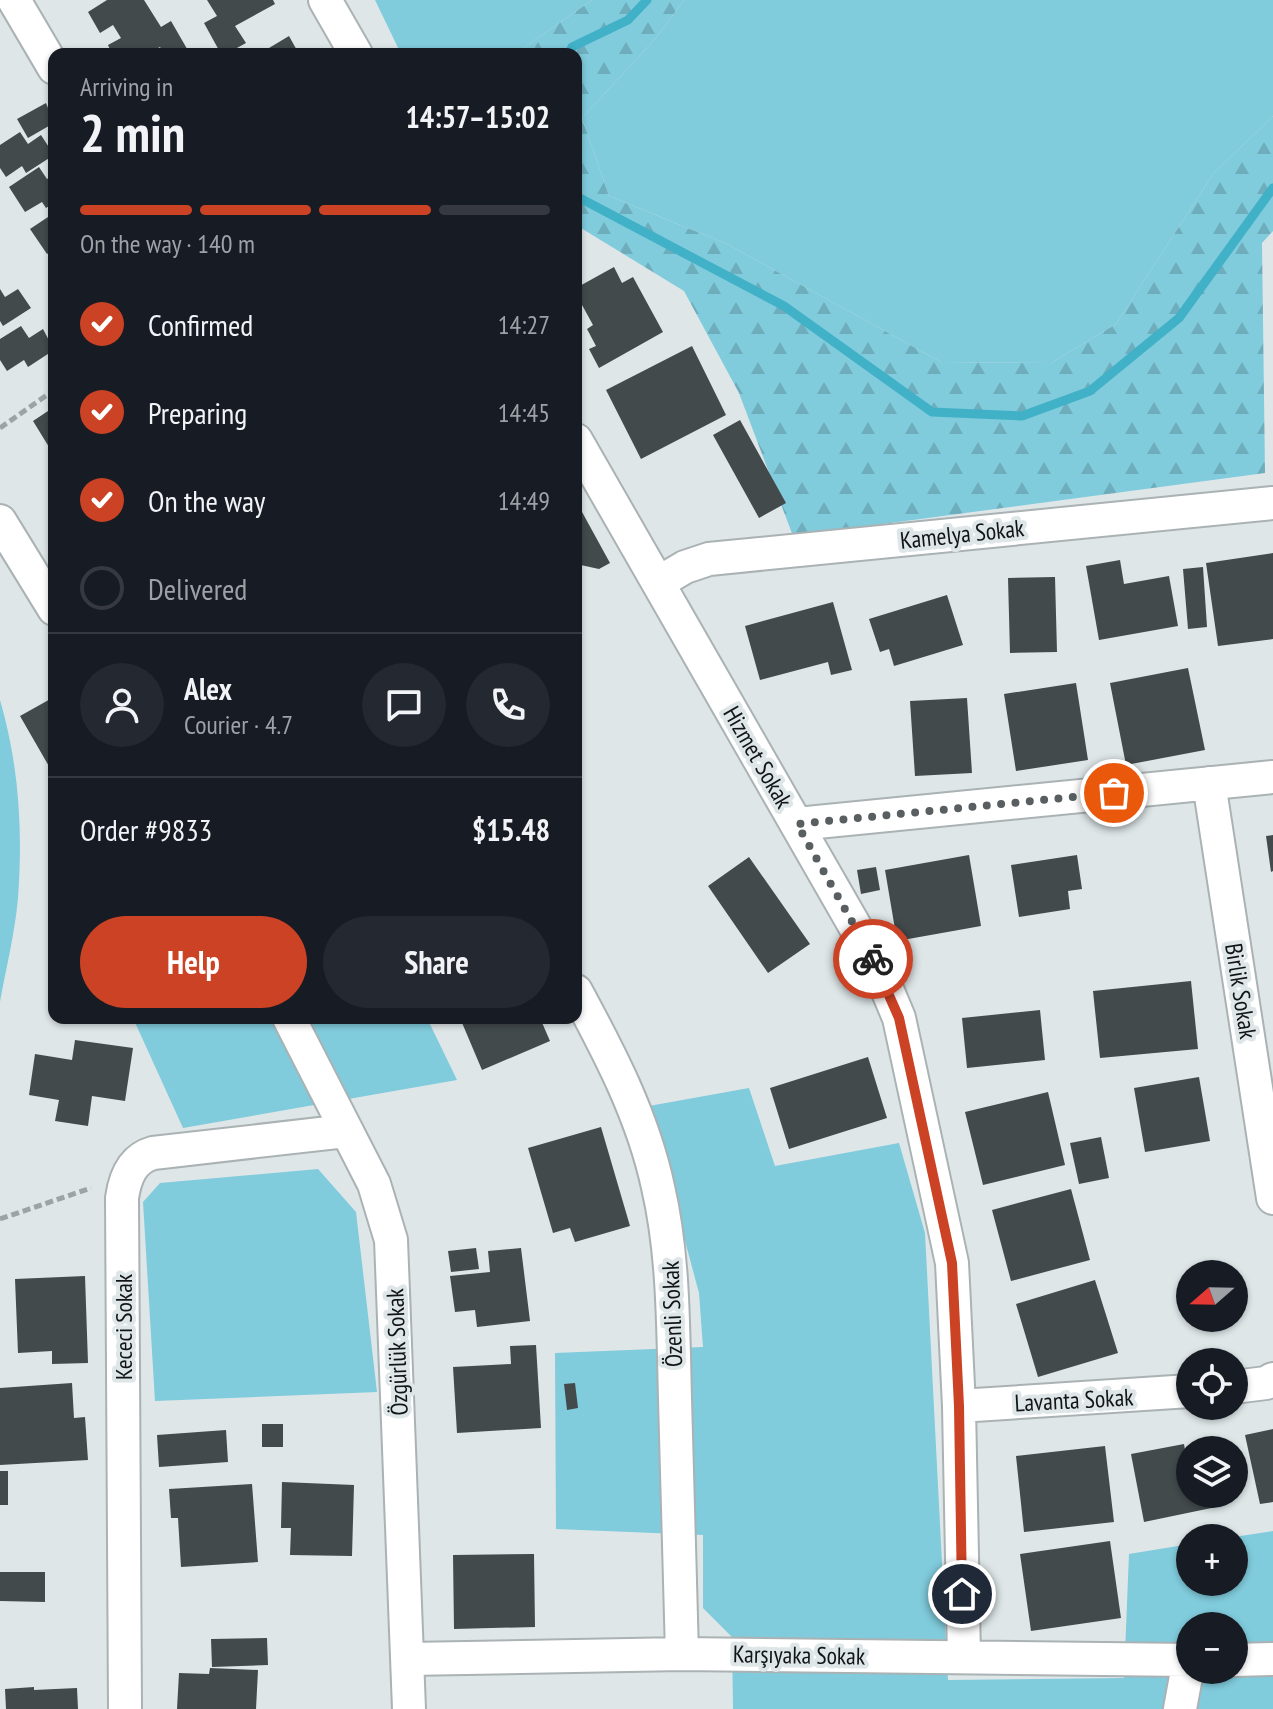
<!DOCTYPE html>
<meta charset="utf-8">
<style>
:root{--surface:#171b24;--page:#242831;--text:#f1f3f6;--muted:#9ea1a6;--line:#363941;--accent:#cc4224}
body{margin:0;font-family:"PT Sans Narrow",sans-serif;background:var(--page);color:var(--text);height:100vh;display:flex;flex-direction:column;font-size:30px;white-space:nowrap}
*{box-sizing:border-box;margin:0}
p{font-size:26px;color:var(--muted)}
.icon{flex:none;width:44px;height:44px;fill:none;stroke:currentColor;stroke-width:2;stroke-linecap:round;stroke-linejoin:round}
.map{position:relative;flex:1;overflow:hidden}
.panel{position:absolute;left:48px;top:48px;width:534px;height:976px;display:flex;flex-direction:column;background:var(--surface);border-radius:16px;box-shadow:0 2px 6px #0004}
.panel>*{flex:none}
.needle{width:52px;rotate:250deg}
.buttons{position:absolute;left:1176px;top:1260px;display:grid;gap:16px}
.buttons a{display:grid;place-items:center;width:72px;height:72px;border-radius:50%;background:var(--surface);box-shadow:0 2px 6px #0004;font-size:40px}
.pin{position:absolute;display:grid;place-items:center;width:68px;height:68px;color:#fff;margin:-34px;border:4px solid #fff;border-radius:50%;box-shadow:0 2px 8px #0007}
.courier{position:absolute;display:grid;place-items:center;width:80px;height:80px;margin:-40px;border:6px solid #cc4224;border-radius:50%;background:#fff;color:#222;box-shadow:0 2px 10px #0007}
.headline em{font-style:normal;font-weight:700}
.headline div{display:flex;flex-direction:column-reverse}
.headline{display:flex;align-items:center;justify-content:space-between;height:136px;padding:0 32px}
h1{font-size:52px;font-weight:700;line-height:60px}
.bar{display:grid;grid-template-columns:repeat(4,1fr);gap:12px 8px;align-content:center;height:96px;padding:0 32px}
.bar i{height:10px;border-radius:6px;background:var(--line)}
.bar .on{background:var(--accent)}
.bar p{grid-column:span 4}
.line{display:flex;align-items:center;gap:20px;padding:0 32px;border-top:2px solid var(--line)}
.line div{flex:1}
.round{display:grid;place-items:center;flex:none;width:84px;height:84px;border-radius:42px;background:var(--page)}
ol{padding:0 32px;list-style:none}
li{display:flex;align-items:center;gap:24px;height:88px}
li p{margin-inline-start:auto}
li .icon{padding:8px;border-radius:50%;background:var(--accent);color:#fff;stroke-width:4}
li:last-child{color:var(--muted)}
li i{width:44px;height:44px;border:4px solid var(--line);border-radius:50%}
.cta{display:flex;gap:16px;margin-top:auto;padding:16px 32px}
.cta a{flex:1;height:92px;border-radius:48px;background:var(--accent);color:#fff;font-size:32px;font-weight:700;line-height:92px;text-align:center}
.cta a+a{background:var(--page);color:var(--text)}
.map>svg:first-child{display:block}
.green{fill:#80cbdc;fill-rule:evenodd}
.forest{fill:url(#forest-firs)}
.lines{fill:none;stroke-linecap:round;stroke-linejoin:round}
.stream{stroke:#41b1c7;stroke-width:9}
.building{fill:#434a4c}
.minor-casing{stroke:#aab2b4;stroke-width:36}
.path{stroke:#9ca3a4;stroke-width:5;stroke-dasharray:8 4;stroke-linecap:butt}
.minor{stroke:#fff;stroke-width:32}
.done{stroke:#595e60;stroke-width:8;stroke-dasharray:0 14.4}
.route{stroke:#cc4224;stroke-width:10}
.labels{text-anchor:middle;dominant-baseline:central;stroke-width:8;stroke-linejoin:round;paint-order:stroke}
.street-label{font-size:24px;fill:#121516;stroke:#dee6e8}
</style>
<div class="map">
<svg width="1273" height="1709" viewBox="0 0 1273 1709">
<defs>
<pattern id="forest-firs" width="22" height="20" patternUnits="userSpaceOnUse" patternTransform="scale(2)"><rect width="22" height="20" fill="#80cbdc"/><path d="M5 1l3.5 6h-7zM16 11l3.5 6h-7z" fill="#6eadbc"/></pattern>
</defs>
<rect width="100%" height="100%" fill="#dee6e8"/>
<path class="green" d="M375,0h217l-77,54h-114z
M684,0h589v116l-60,58 -97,150 -65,39 -110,-1 -214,-118 -118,-48 -27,-78 74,-80z
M0,700c19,65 23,131 18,198 -3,35 -12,70 -18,104z
M133,1018h294l30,62 -274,48z
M749,1088l26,78 124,-23 26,90 23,447 176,-2 5,-124 61,-10v38h44v-44h-7l46,-7v178h-540l-1,-72 -29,-29v-73l-147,-6 -1,-176 148,-6 -4,-54 -50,-187zM1190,1626h44v44h-44z
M318,1169l38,43 21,180 -222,9 -12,-199 17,-19z"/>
<path class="forest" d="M592,0h92l-28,38 -74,80 27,78 118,48 214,118 110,1 65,-39 97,-150 60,-58v115l-11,12 3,230 -472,63 -54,-143 -55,-102 -108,-66v-171h-61z"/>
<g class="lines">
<path class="stream" d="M569,54l3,-7 56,-27 19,-20
M576,196l208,110 148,106 90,4 68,-25 89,-73 94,-130"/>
</g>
<path class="building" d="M107,0h37l17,27 10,-6 19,33h-26l-4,-7 -13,7h-35l-4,-9 13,-7 -8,-13 -13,8 -12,-21z
M207,0h66l2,4 -40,22 11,17 -20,11h-5l-17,-31 13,-7z
M289,36l10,18h-40z
M46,103l8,20 -26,15 -11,-19z
M20,132l8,12 13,-9 13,20 -28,18 -4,-7 -16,11 -6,-9v-23z
M39,167l8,12 7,-4v28l-8,5 -4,-6 -17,10 -16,-25z
M54,213v37l-7,4 -17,-25z
M614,267l8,16 11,-6 30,55 -64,36 -10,-19 7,-3 -9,-17 6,-4 -17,-31v-6z
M0,289l5,8 13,-8 13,19 -28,18 -3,-5z
M21,326l8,12 14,-9 11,21 -26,17 -4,-7 -17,11 -7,-11v-21z
M692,346l34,69 -85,44 -35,-69z
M54,407v37l-5,3 -16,-26z
M740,420l46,83 -27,15 -46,-83z
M576,501l34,62 -11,6 -23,-5z
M1273,553v86l-55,7 -12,-83z
M1120,560l4,24 45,-8 9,50 -79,14 -13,-74z
M1203,567l4,60 -19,2 -5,-60z
M1055,577l2,75 -47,1 -2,-75z
M947,595l16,50 -69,21 -5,-17 -9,3 -11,-33z
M833,602l19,68 -21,5 -3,-13 -68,18 -15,-54z
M1188,668l17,82 -79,15 -16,-82z
M1076,683l12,77 -72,11 -12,-77z
M54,697v78l-34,-59z
M967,698l5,75 -57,3 -5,-75z
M1273,835v36l-2,1 -5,-36z
M969,855l12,71 -84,15 -12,-71z
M1077,855l5,34 -14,2 2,18 -51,8 -8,-52z
M749,857l61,87 -42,29 -60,-87z
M876,867l4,23 -19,4 -4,-24z
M1191,981l7,68 -98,9 -7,-67z
M1040,1010l5,50 -78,8 -5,-50z
M460,1018h80l10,23 -68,29z
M75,1040l58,8 -8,53 -33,-5 -4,30 -33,-5 4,-21 -30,-5 6,-41 37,6z
M868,1057l19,61 -98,31 -19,-61z
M1199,1077l11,64 -65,11 -11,-64z
M1048,1092l17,73 -82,20 -18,-73z
M601,1127l29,99 -55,16 -5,-14 -17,5 -25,-85z
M1101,1137l8,41 -30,6 -9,-41z
M1071,1189l19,71 -79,21 -19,-71z
M476,1248l3,21 -28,3 -3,-21z
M521,1248l9,73 -53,6 -2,-17 -20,2 -5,-36 40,-4 -2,-21z
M85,1276l3,87 -36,1v-13l-34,2 -3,-74z
M1095,1280l23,73 -80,24 -22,-73z
M536,1345l5,83 -84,5 -4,-66 58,-3 -1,-18z
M72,1383l2,35 11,-1 3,43 -88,5v-77z
M575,1383l3,25 -11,2 -3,-26z
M262,1424h21v23h-21z
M1273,1429v73l-13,2 -15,-69z
M226,1430l2,32 -69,5 -2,-32z
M1184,1444l2,12 4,-1v39h29l2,12 -77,16 -13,-68z
M1105,1446l9,76 -90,10 -8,-76z
M0,1471h8v34h-8z
M282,1482l72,3 -2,71 -62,-1 1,-27h-10z
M252,1484l6,78 -77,5 -3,-49h-7l-2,-29z
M1110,1541l11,77 -90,13 -11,-77z
M534,1554l1,73 -81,2 -1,-74z
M0,1572h45v30l-45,-1z
M267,1638l1,27 -56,2 -1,-28z
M210,1668l48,2 -2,39h-79l2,-36 30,1z
M34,1687v3l43,-2 1,21h-72l-1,-20z"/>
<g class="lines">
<defs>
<path id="minor" d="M14,0l40,68
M325,0l31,54
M576,440l300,523 23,55 53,245 7,143 5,251
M0,521l54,88
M658,583l27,-16 24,-8 564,-56
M1209,783l64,415
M797,824l476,-47
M576,991c34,63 67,126 82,196 16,69 15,141 17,212 2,85 4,170 7,255
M289,1018l85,166 17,56 18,469
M1234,1387l32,-4 7,-4
M959,1406l231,-15
M408,1659l274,-5 508,6
M1234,1660l39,-1
M125,1709l-3,-511c3,-21 10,-39 31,-45l193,-22
M1180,1709l9,-49"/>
</defs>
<use href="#minor" class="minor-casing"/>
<path class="path" d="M0,428l54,-38
M0,1219l91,-31"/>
<use href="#minor" class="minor"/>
</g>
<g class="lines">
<path class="done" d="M873,959l-76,-135 317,-31"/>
<path class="route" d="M873,959l26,59 53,245 7,143 3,188"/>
</g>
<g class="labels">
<g class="street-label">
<text transform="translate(962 534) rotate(-6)">Kamelya Sokak</text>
<text transform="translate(758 757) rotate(60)">Hizmet Sokak</text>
<text transform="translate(1241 991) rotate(81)">Birlik Sokak</text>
<text transform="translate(672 1314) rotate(-92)">Özenli Sokak</text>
<text transform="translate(123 1327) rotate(-90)">Kececi Sokak</text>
<text transform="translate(397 1352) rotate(-92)">Özgürlük Sokak</text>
<text transform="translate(1074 1400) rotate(-3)">Lavanta Sokak</text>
<text transform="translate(799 1655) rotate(1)">Karşıyaka Sokak</text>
</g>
</g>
</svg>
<div class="buttons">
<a><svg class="needle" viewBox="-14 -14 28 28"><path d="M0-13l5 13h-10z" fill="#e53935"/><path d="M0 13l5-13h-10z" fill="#9ea1a6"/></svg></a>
<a><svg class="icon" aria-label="locate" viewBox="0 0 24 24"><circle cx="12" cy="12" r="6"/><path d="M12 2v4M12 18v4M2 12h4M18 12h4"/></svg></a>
<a><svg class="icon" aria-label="layers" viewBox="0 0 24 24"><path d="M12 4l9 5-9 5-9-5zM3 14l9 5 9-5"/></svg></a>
<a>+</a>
<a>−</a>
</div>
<div class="pin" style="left:1114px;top:793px;background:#ea580c"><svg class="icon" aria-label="bag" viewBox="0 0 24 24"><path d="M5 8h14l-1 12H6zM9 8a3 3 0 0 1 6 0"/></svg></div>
<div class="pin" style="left:962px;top:1594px;background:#1f2937"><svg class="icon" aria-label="home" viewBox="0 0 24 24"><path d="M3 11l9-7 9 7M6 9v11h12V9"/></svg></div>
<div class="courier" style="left:873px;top:959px"><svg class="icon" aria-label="bike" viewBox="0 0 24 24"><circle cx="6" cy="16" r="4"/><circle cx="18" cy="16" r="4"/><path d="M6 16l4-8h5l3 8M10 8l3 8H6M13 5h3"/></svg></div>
<section class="panel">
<div class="headline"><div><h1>2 min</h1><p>Arriving in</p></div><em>14:57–15:02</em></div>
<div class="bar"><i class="on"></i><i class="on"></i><i class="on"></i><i></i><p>On the way · 140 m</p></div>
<ol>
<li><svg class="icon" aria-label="check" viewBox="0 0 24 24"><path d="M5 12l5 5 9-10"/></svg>Confirmed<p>14:27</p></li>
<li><svg class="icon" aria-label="check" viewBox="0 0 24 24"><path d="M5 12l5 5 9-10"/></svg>Preparing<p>14:45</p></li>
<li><svg class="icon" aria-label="check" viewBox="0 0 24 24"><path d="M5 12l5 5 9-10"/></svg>On the way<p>14:49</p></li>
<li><i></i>Delivered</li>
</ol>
<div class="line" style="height:144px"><a class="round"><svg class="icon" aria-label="person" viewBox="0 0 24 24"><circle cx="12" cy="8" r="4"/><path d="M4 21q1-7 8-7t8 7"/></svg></a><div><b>Alex</b><p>Courier · 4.7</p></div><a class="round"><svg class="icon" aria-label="chat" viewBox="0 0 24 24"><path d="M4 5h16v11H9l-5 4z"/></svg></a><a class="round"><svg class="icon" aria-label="phone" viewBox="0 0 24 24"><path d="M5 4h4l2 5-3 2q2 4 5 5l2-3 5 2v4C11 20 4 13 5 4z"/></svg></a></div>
<div class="line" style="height:104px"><div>Order #9833</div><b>$15.48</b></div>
<div class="cta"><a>Help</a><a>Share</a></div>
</section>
</div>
